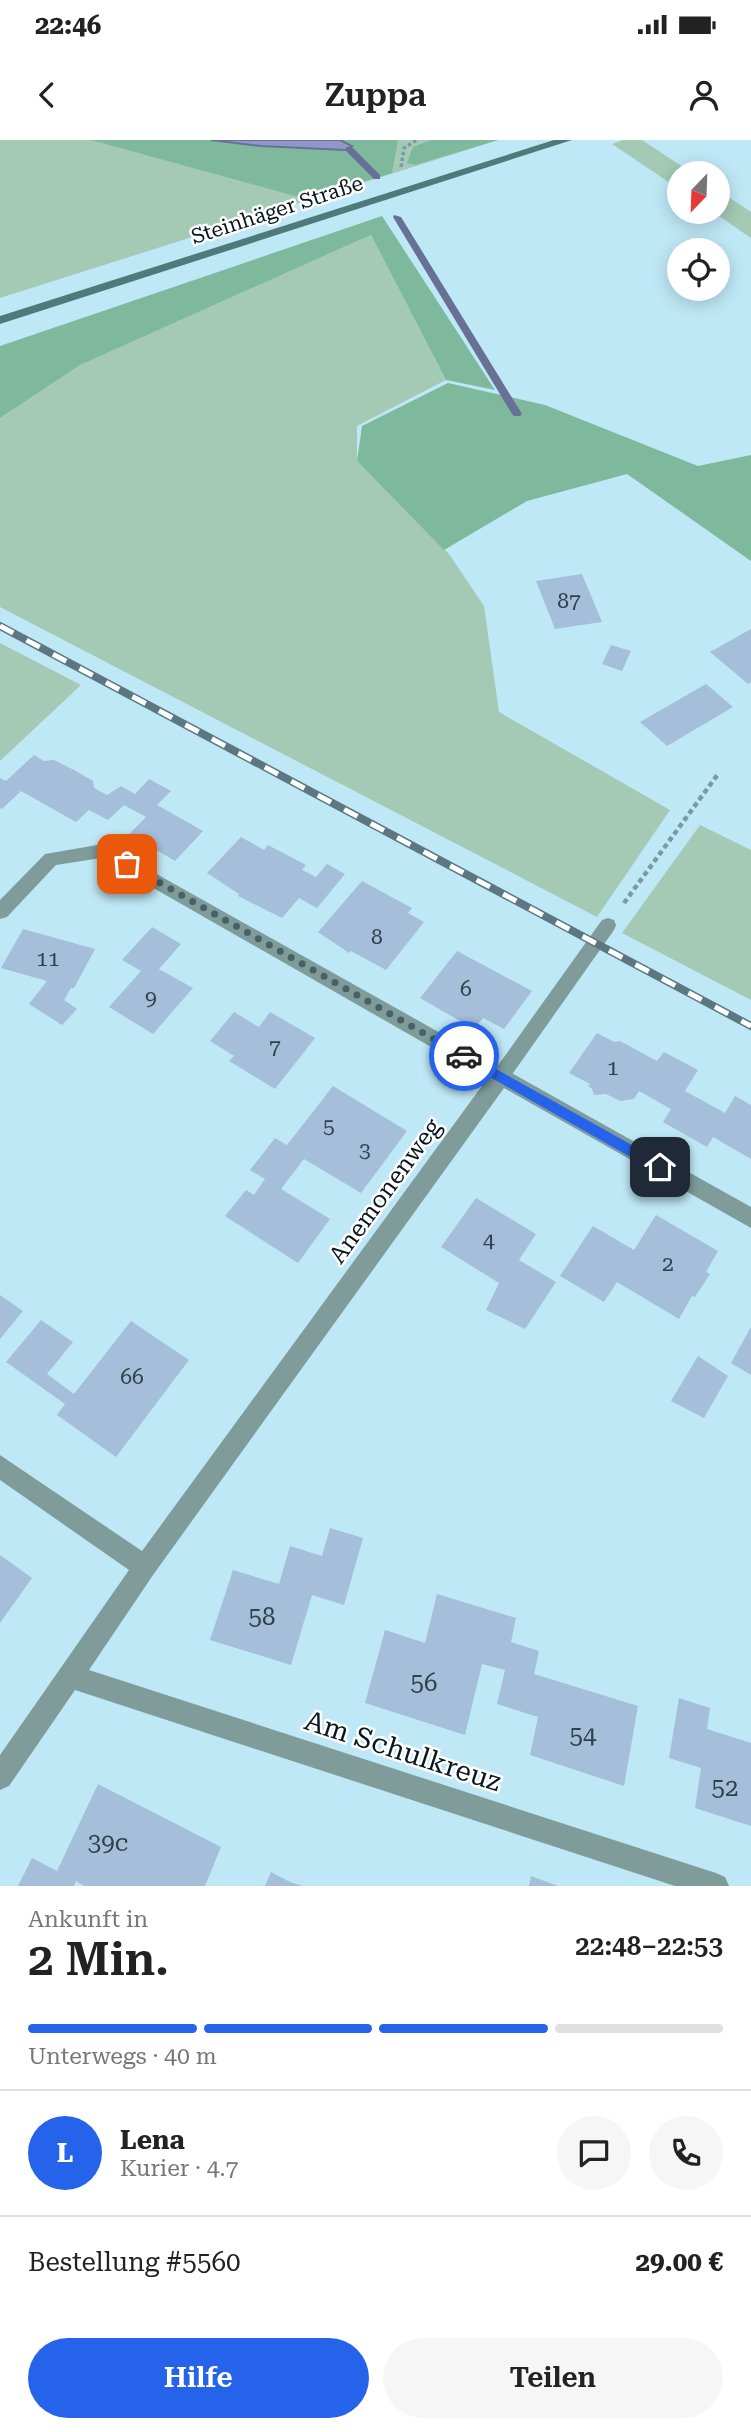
<!DOCTYPE html>
<html lang="de">
<meta charset="utf-8">
<style>
:root{--surface:#fff;--page:#f6f6f6;--text:#222;--muted:#767676;--line:#e0e0e0;--accent:#2563eb}
body{margin:0;font-family:"Roboto Serif",serif;background:var(--page);color:var(--text);height:100vh;display:flex;flex-direction:column;font-size:26px;white-space:nowrap}
*{box-sizing:border-box;margin:0}
p{font-size:23px;color:var(--muted)}
.icon{flex:none;width:38px;height:38px;fill:none;stroke:currentColor;stroke-width:2;stroke-linecap:round;stroke-linejoin:round}
.map{position:relative;height:1746px;overflow:hidden}
.details{display:flex;flex-direction:column;background:var(--surface);flex:1}
.details>*{flex:none}
.needle{width:46px;rotate:203deg}
.controls{position:absolute;left:667px;top:21px;display:grid;gap:14px}
.controls a{display:grid;place-items:center;width:63px;height:63px;border-radius:50%;background:var(--surface);box-shadow:0 4px 18px #0003;font-size:35px}
.pin{position:absolute;display:grid;place-items:center;width:60px;height:60px;color:#fff;margin:-30px;border-radius:14px;box-shadow:0 4px 10px #0006}
.courier{position:absolute;display:grid;place-items:center;width:70px;height:70px;margin:-35px;border:5px solid #2563eb;border-radius:50%;background:#fff;color:#222;box-shadow:0 2px 9px #0007}
.headline em{font-style:normal;font-weight:600}
.headline div{display:flex;flex-direction:column-reverse}
.headline{display:flex;align-items:center;justify-content:space-between;height:119px;padding:0 28px}
h1{font-size:46px;font-weight:600;line-height:52px}
.bar{display:grid;grid-template-columns:repeat(4,1fr);gap:10px 7px;align-content:center;height:84px;padding:0 28px}
.bar i{height:9px;border-radius:5px;background:var(--line)}
.bar .on{background:var(--accent)}
.bar p{grid-column:span 4}
.line{display:flex;align-items:center;gap:18px;padding:0 28px;border-top:2px solid var(--line)}
.line div{flex:1}
.round{display:grid;place-items:center;flex:none;width:74px;height:74px;border-radius:37px;background:var(--page)}
.action{display:flex;gap:14px;margin-top:auto;padding:14px 28px}
.action a{flex:1;height:80px;border-radius:42px;background:var(--accent);color:#fff;font-size:28px;font-weight:600;line-height:80px;text-align:center}
.action a+a{background:var(--page);color:var(--text)}
.status{display:flex;justify-content:space-between;align-items:center;height:49px;padding:0 35px;background:var(--surface);direction:ltr}
.status svg{height:19px;fill:currentColor}
header{display:flex;justify-content:space-between;align-items:center;height:91px;padding:0 28px;background:var(--surface);font-size:32px;font-weight:600}
.map>svg:first-child{display:block}
.green{fill:#a4cab6}
.forest{fill:#7fb99d}
.water{fill:#9198c9;stroke:#687195;stroke-width:2}
.lines{fill:none;stroke-linecap:round;stroke-linejoin:round}
.stream{fill:#687195;fill-rule:evenodd}
.building{fill:#a5bed9}
.path-far1{stroke:#7a99a4;stroke-width:3.5;stroke-dasharray:3.5 2.5;stroke-linecap:butt}
.path{stroke:#7a99a4;stroke-width:4.5;stroke-dasharray:5 3.5;stroke-linecap:butt}
.service{fill:#7f9c9a;fill-rule:evenodd}
.minor{fill:#7f9c9a;fill-rule:evenodd}
.secondary{fill:#4e7b79;fill-rule:evenodd}
.rail-casing{stroke:#5c7781;stroke-width:8}
.rail{stroke:#fff;stroke-width:5;stroke-dasharray:15;stroke-linecap:butt}
.route{fill:#2563eb}
.done{stroke:#486068;stroke-width:7;stroke-dasharray:0 12.6}
.labels{text-anchor:middle;dominant-baseline:central;stroke-width:5;stroke-linejoin:round;paint-order:stroke}
.far-street-label{font-size:21px;fill:#08171c;stroke:#fff}
.number-label{font-size:21px;fill:#2f414b}
.street-label{font-size:24px;fill:#08171c;stroke:#fff}
.near-number-label{font-size:24px;fill:#2f414b}
.near-street-label{font-size:28px;fill:#08171c;stroke:#fff}
</style>
<div class="status"><b>22:46</b><svg viewBox="0 0 49 12"><path d="M0 12V9h3v3zM5 12V6h3v6zM10 12V3h3v9zM15 12V0h3v12zM26 1h20v11H26zM47 4h2v5h-2z"/></svg></div>
<header><svg class="icon" aria-label="back" viewBox="0 0 24 24"><path d="M15 5l-7 7 7 7"/></svg>Zuppa<svg class="icon" aria-label="person" viewBox="0 0 24 24"><circle cx="12" cy="8" r="4"/><path d="M4 21q1-7 8-7t8 7"/></svg></header>
<div class="map">
<svg width="751" height="1746" viewBox="0 0 751 1746">
<rect width="100%" height="100%" fill="#bfe8f6"/>
<path class="green" d="M0,0h498l-498,158z
M623,0h19l50,33h-13v16l-67,-45z
M718,50l33,22v26l-38,-26h5z
M371,95l75,145 -89,46v35l92,93 35,52 15,106 171,98 -73,107 -597,-310v-189l79,-53z
M0,503l81,42 -81,76z
M700,685l51,25v150l-129,-67z"/>
<path class="forest" d="M91,0h120l50,6 79,4 10,-6 -10,-4h58l-6,33 -86,26z
M431,0h67l-83,25 -8,-2 6,-16z
M382,76l113,174 -49,-10 -75,-145 -291,130 -80,53v-72z
M448,243l97,22 153,61 53,-11v106l-124,-87 -100,27 -83,49 -87,-89 5,-35z"/>
<path class="water" d="M211,0h129l12,6 -7,4 -84,-4z"/>
<g class="lines">
<path class="stream" d="M346,7h6l28,28v4h-6l-28,-28z
M394,75l7,2 121,197 -2,2h-6l-2,-2 -119,-197z"/>
</g>
<path class="building" d="M582,434l20,48 -47,7 -19,-48z
M751,489v53l-3,2 -38,-32z
M611,505l20,6 -9,20 -20,-7z
M706,544l27,23 -66,39 -27,-24z
M34,615l10,6 10,-1 20,10 19,11 1,7 13,7 14,-9 14,8 14,-15 22,12 -14,14 46,26 -28,30 -46,-27 17,-17 -22,-12 -16,15 -19,-10 -13,12 -55,-31 -19,18 -2,-1v-30l6,3z
M241,697l23,13 4,-5 38,20 -4,5 14,7 11,-13 18,10 -28,34 -18,-10 -17,20 -44,-22 1,-2 -32,-21z
M362,741l50,27 -4,5 16,9 -38,48 -35,-19 -2,2 -31,-21z
M152,787l29,17 -22,25 34,19 -40,46 -44,-27 32,-36 -19,-11z
M23,789l72,20 -21,39h-3l-7,12 13,9 -15,16 -33,-21 18,-23 -46,-13z
M457,811l75,40 -28,38 -21,-11 -9,11 -54,-31z
M234,872l25,15 11,-15 45,26 -40,51 -46,-28 5,-5 -24,-15z
M597,893l17,9 6,-1 37,20 7,-9 34,18 -13,21 40,22 10,-17 16,9v54l-38,-22 -6,10 -44,-25 8,-13 -32,-18 -5,8 -14,2 -14,-7 -12,1 -2,-6 -4,-3 2,-2 -21,-11z
M333,946l74,45 -46,62 -57,-34 -23,30 49,30 -32,44 -73,-47 21,-26 8,5 11,-16 -15,-9 25,-32 12,7z
M476,1058l60,36 -17,26 37,22 -31,47 -39,-19 13,-27 -58,-36z
M656,1075l62,36 -12,21 4,2 -15,23 -3,-1 -13,23 -62,-37 -13,20 -44,-26 33,-50 41,24z
M0,1155l23,16 -23,28z
M41,1180l32,22 -26,32 27,20 57,-73 58,39 -73,97 -59,-42 8,-11 -59,-42z
M751,1187v48l-20,-12z
M698,1216l30,20 -24,42 -33,-17z
M330,1388l33,10 -19,67 -32,-10 -21,70 -81,-25 23,-70 46,14 11,-38 32,10z
M0,1415l32,23 -32,45z
M437,1454l79,24 -5,24 28,9 -5,23 104,32 -14,80 -94,-31 8,-38 -41,-13 8,-34 -23,-6 -17,71 -100,-32 20,-73 40,13z
M679,1558l31,10 -3,21 44,14v83l-56,-18 6,-40 -32,-10z
M98,1644l123,63 -16,39h-121l-8,-5 -2,5h-56l14,-28 25,13z
M271,1732l19,10 13,4h-38z
M531,1736l27,10h-29z"/>
<g class="lines">
<path class="path-far1" d="M401,27l3,-19 13,-8"/>
<path class="path" d="M624,763l94,-129"/>
<path class="service" d="M608,778l6,2 2,5 -2,5 -108,153 -6,2 -6,-2 -3,-6 3,-6 108,-151z"/>
<path class="minor" d="M103,704l648,363v21l-247,-140 -351,487 -64,95 627,203 9,4 4,9h-54l-600,-196 -66,96 -9,4v-35l129,-185 -129,-90v-25l142,96 345,-472 -386,-221 -45,7 -49,52 -7,2v-19l45,-46z"/>
<path class="secondary" d="M554,0h18l-572,184v-8z"/>
<defs>
<path id="rail" d="M0,486l751,400"/>
</defs>
<use href="#rail" class="rail-casing"/>
<use href="#rail" class="rail"/>
</g>
<path class="route" d="M464,911l200,112v8h-9l-195,-111 -2,-4z"/>
<g class="lines">
<path class="done" d="M127,724l337,192"/>
</g>
<g class="labels">
<g class="far-street-label">
<text transform="translate(277 70) rotate(-18)">Steinhäger Straße</text>
</g>
<g class="number-label">
<text x="569" y="461">87</text>
<text x="377" y="797">8</text>
<text x="48" y="819">11</text>
<text x="466" y="849">6</text>
<text x="151" y="858">9</text>
<text x="275" y="907">7</text>
<text x="613" y="928">1</text>
<text x="329" y="986">5</text>
<text x="365" y="1010">3</text>
<text x="489" y="1101">4</text>
<text x="668" y="1124">2</text>
<text x="132" y="1237">66</text>
</g>
<g class="street-label">
<text transform="translate(385 1051) rotate(-54)">Anemonenweg</text>
</g>
<g class="near-number-label">
<text x="262" y="1477">58</text>
<text x="424" y="1543">56</text>
<text x="583" y="1596">54</text>
<text x="725" y="1648">52</text>
<text x="108" y="1703">39c</text>
</g>
<g class="near-street-label">
<text transform="translate(403 1611) rotate(18)">Am Schulkreuz</text>
</g>
</g>
</svg>
<div class="controls">
<a><svg class="needle" viewBox="-14 -14 28 28"><path d="M0-13l5 13h-10z" fill="#e53935"/><path d="M0 13l5-13h-10z" fill="#767676"/></svg></a>
<a><svg class="icon" aria-label="locate" viewBox="0 0 24 24"><circle cx="12" cy="12" r="6"/><path d="M12 2v4M12 18v4M2 12h4M18 12h4"/></svg></a>
</div>
<div class="pin" style="left:127px;top:724px;background:#ea580c"><svg class="icon" aria-label="bag" viewBox="0 0 24 24"><path d="M5 8h14l-1 12H6zM9 8a3 3 0 0 1 6 0"/></svg></div>
<div class="pin" style="left:660px;top:1027px;background:#1f2937"><svg class="icon" aria-label="home" viewBox="0 0 24 24"><path d="M3 11l9-7 9 7M6 9v11h12V9"/></svg></div>
<div class="courier" style="left:464px;top:916px"><svg class="icon" aria-label="car" viewBox="0 0 24 24"><path d="M5 17H2v-5l4-1 3-4h7l3 4 3 1v5h-3M9 17h6M6 11h13"/><circle cx="7" cy="17" r="2"/><circle cx="17" cy="17" r="2"/></svg></div>
</div>
<section class="details">
<div class="headline"><div><h1>2 Min.</h1><p>Ankunft in</p></div><em>22:48–22:53</em></div>
<div class="bar"><i class="on"></i><i class="on"></i><i class="on"></i><i></i><p>Unterwegs · 40 m</p></div>
<div class="line" style="height:126px"><b class="round" style="background:var(--accent);color:#fff">L</b><div><b>Lena</b><p>Kurier · 4.7</p></div><a class="round"><svg class="icon" aria-label="chat" viewBox="0 0 24 24"><path d="M4 5h16v11H9l-5 4z"/></svg></a><a class="round"><svg class="icon" aria-label="phone" viewBox="0 0 24 24"><path d="M5 4h4l2 5-3 2q2 4 5 5l2-3 5 2v4C11 20 4 13 5 4z"/></svg></a></div>
<div class="line" style="height:91px"><div>Bestellung #5560</div><b>29.00 €</b></div>
<div class="action"><a>Hilfe</a><a>Teilen</a></div>
</section>
